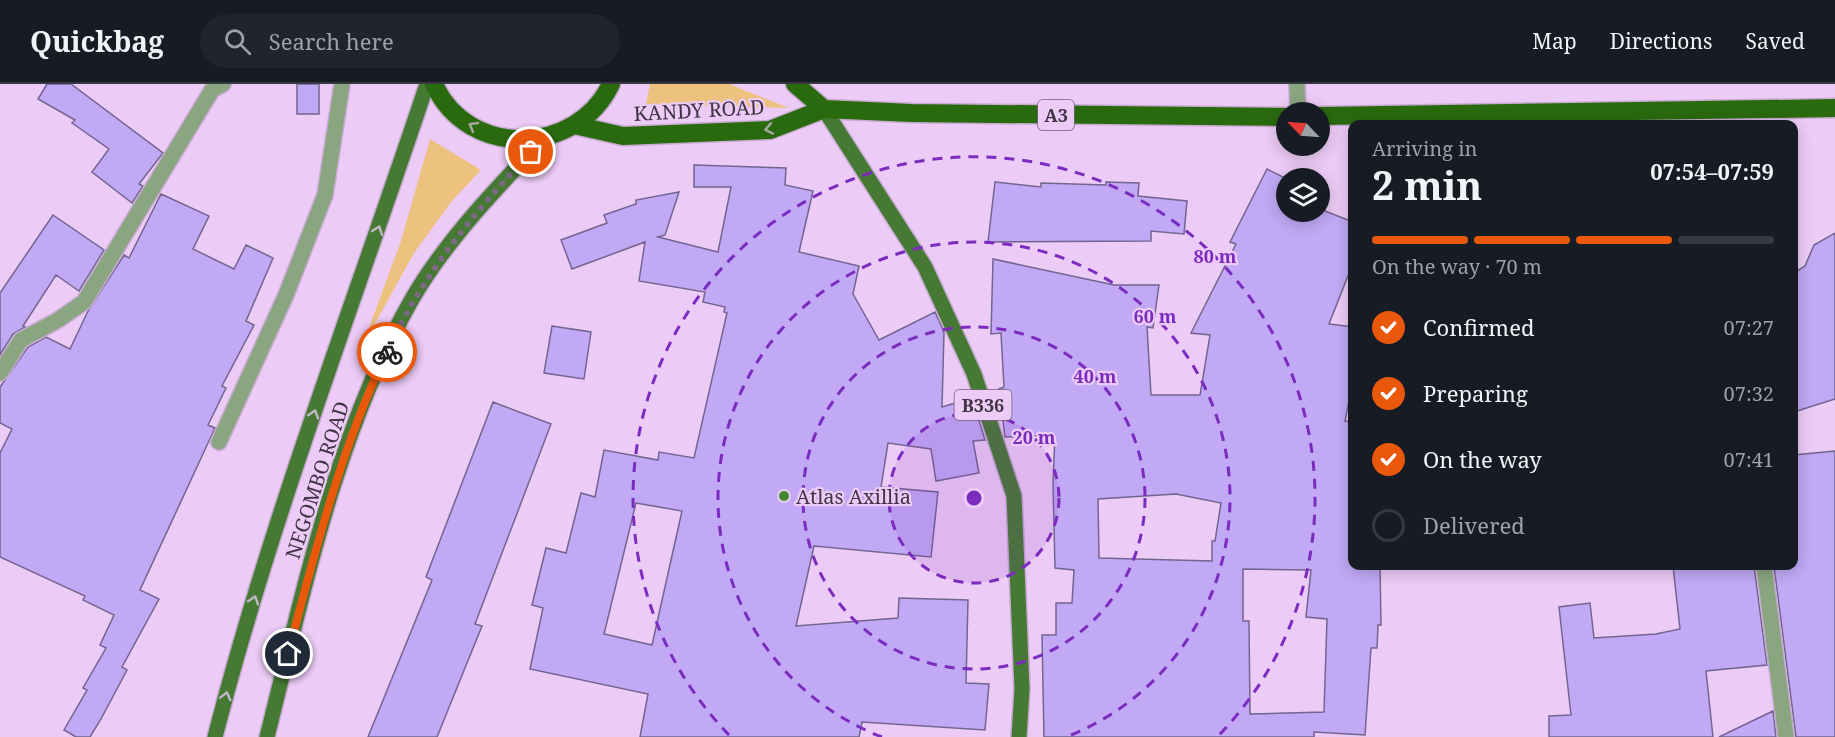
<!DOCTYPE html>
<meta charset="utf-8">
<style>
:root{--surface:#171b24;--page:#20242c;--text:#f1f3f6;--muted:#9ea1a6;--line:#363941;--accent:#ea580c}
body{margin:0;font-family:"Noto Serif",serif;background:var(--page);color:var(--text);height:100vh;display:flex;flex-direction:column;font-size:22px;white-space:nowrap}
*{box-sizing:border-box;margin:0}
p{font-size:20px;color:var(--muted)}
.icon{flex:none;width:33px;height:33px;fill:none;stroke:currentColor;stroke-width:2;stroke-linecap:round;stroke-linejoin:round}
.map{position:relative;flex:1;overflow:hidden}
.side{position:absolute;left:1348px;top:36px;width:450px;height:450px;display:flex;flex-direction:column;background:var(--surface);border-radius:12px;box-shadow:0 3px 15px #0003}
.side>*{flex:none}
.needle{width:39px;rotate:295deg}
.fabs{position:absolute;left:1276px;top:18px;display:grid;gap:12px}
.fabs a{display:grid;place-items:center;width:54px;height:54px;border-radius:50%;background:var(--surface);box-shadow:0 3px 15px #0003;font-size:30px}
.pin{position:absolute;display:grid;place-items:center;width:51px;height:51px;color:#fff;margin:-26px;border:3px solid #fff;border-radius:50%;box-shadow:0 2px 6px #0007}
.courier{position:absolute;display:grid;place-items:center;width:60px;height:60px;margin:-30px;border:4px solid #ea580c;border-radius:50%;background:#fff;color:#222;box-shadow:0 2px 8px #0007}
.summary em{font-style:normal;font-weight:700}
.summary div{display:flex;flex-direction:column-reverse}
.summary{display:flex;align-items:center;justify-content:space-between;height:102px;padding:0 24px}
h1{font-size:39px;font-weight:700;line-height:45px}
.bar{display:grid;grid-template-columns:repeat(4,1fr);gap:9px 6px;align-content:center;height:72px;padding:0 24px}
.bar i{height:8px;border-radius:4px;background:var(--line)}
.bar .on{background:var(--accent)}
.bar p{grid-column:span 4}
ol{padding:0 24px;list-style:none}
li{display:flex;align-items:center;gap:18px;height:66px}
li p{margin-inline-start:auto}
li .icon{padding:6px;border-radius:50%;background:var(--accent);color:#fff;stroke-width:4}
li:last-child{color:var(--muted)}
li i{width:33px;height:33px;border:3px solid var(--line);border-radius:50%}
header{display:flex;align-items:center;gap:36px;box-sizing:border-box;height:84px;padding:0 30px;background:var(--surface);border-bottom:2px solid var(--line)}
header strong{font-size:28px}
nav{display:flex;gap:33px;margin-inline-start:auto;font-size:21px}
.search{width:420px;height:54px;background:var(--page);display:flex;align-items:center;gap:15px;box-sizing:border-box;padding:0 21px;border-radius:33px;color:var(--muted);font-size:22px}
.map>svg:first-child{display:block}
.green{fill:#ecc27e}
.building{fill:#c1a9f5;stroke:#726590;stroke-width:1.5;fill-rule:evenodd}
.lines{fill:none;stroke-linecap:round;stroke-linejoin:round}
.lane-casing{stroke:#c6aacf;stroke-width:18}
.street-casing{stroke:#c6aacf;stroke-width:18}
.primary-casing{stroke:#c6aacf;stroke-width:18}
.highway-casing{stroke:#c6aacf;stroke-width:21}
.lane{stroke:#8aa681;stroke-width:15}
.street{stroke:#8aa681;stroke-width:15}
.primary{stroke:#467a34;stroke-width:15}
.highway{stroke:#2a6a0e;stroke-width:18}
.oneway{stroke:#a8a9a5}
.oneway2{stroke:#c2b7c6}
.done{stroke:#7d6983;stroke-width:6;stroke-dasharray:0 10.8}
.route{stroke:#ea580c;stroke-width:8}
.ring{fill:none;stroke:#7b2cbf;stroke-width:3;stroke-dasharray:10 8}
.poi-dot{fill:#45882c;stroke:#eccbf6;stroke-width:2}
.labels{text-anchor:middle;dominant-baseline:central;stroke-width:4.5;stroke-linejoin:round;paint-order:stroke}
.shield{fill:#eccbf6;stroke:#74617a;stroke-width:1.5}
.shield-label{font-size:18px;font-weight:bold;fill:#413445}
.street-label{font-size:20px;fill:#413445;stroke:#eccbf6}
.poi-label{font-size:20px;fill:#413445;stroke:#eccbf6;text-anchor:start}
.centre{fill:#7b2cbf;stroke:#eccbf6;stroke-width:3}
.ring-label{font-size:18px;text-anchor:middle;font-weight:bold;fill:#7b2cbf;stroke:#eccbf6;stroke-width:4.5;stroke-linejoin:round;paint-order:stroke}
</style>
<header>
<strong>Quickbag</strong>
<div class="search"><svg class="icon" aria-label="search" viewBox="0 0 24 24"><circle cx="10" cy="10" r="6"/><path d="M15 15l6 6"/></svg>Search here</div>
<nav><a>Map</a><a>Directions</a><a>Saved</a></nav>
</header>
<div class="map">
<svg width="1835" height="653" viewBox="0 0 1835 653">
<rect width="100%" height="100%" fill="#eccbf6"/>
<path class="green" d="M650,0h79l60,24 -143,-4z
M430,55l51,31 -29,31 -38,52 -52,94 39,-106z"/>
<path class="building" d="M47,0h24l92,69 -24,31 4,2 -11,17 -40,-31 17,-23 -37,-26 3,-3 -37,-21z
M297,0h22v30h-22z
M694,81l92,3 -1,17 28,6 -14,61 60,14 -6,28 26,46 56,-28 9,20 -2,75 30,-9 13,42 -12,1 6,32 -43,8 -5,-32 -43,-6 -7,44 57,5 -7,65 -117,-11 -18,80 102,-8 1,-20 69,2 -2,83 23,1 -4,46 -123,-8 -3,15h-219l8,-43 -118,-25 13,-61 -11,-3 14,-57 20,5 15,-60 14,4 9,-47 54,10 1,-8 35,6 33,-145 -3,-1 1,-5 -22,-5 2,-10 -66,-11 6,-39 -73,27 -11,-29 46,-17 -3,-8 32,-11v-4l43,-8 -14,43 -7,2 60,15 13,-65h-37zM636,419l46,8 -30,134 -48,-11z
M1267,85l20,10v33l33,-3 33,13v41l-24,61 24,3v54l-8,40 8,1v144h27l1,59h-3l-1,23h-6l-6,87 -51,-3v5h-270l-2,-102h14v-32h16l2,-33 -19,-2 -2,-85 2,-48 -50,2 -6,-48 5,-2 -3,-54 -10,1 2,-75 121,26h45l-6,43 -6,-1 4,68h49l10,-60 -19,-2 45,-89 -6,-2zM1176,410l45,9 -6,38h-3v20l-113,-3 -1,-59zM1243,485l68,1 -5,47 21,2 -3,93 -74,2 -1,-93h-6z
M995,98l46,5v-4l65,2v-3l33,1 -1,13 49,5 -3,33 -33,-3v10l-163,1z
M161,110l48,22 -16,33 41,20 12,-24 27,13 -27,63 8,4 -32,61 4,2 -18,37 7,3 -75,162 19,9 -37,68 5,3 -26,49 -11,18h-14l-12,-7 23,-40 -4,-2 23,-40 -6,-3 14,-30 -31,-15 2,-4 -85,-39v-104l12,-24 -12,-6v-36l28,-40 18,-10 24,12 18,-38 36,-56 5,3z
M53,131l51,35 -25,41 -23,-16 -33,51 2,1 -12,7 -13,21v-62z
M1835,149v166l-41,13v-139l11,-7 9,-21z
M552,242l39,6 -7,47 -40,-6z
M493,318l58,22 -76,200 7,2 -45,111h-69l64,-157 -6,-3z
M1835,367v286h-39l-22,-171h20v-111z
M1673,482h81l13,99 -61,6 7,66h-164v-21l22,-1 -12,-108 31,-4 4,35 62,-4 24,-5z
M1773,627l3,26h-57z"/>
<g class="lines">
<defs>
<path id="lane" d="M219,358l67,-147 39,-100 17,-111"/>
<path id="street" d="M1297,0l1,28
M0,289l21,-33 37,-20 26,-18 128,-212 11,-6
M1764,482l22,171"/>
<path id="primary" d="M824,25l101,158 49,107 40,122 8,193 -3,48
M215,653c57,-222 140,-436 212,-653
M267,653c37,-147 69,-304 145,-438 35,-60 85,-111 132,-161"/>
<path id="highway" d="M434,0c33,75 143,72 177,0
M795,0l29,25
M1320,32l515,-8
M574,41l49,11 147,-6 54,-21 87,4 376,4"/>
</defs>
<use href="#lane" class="lane-casing"/>
<use href="#street" class="street-casing"/>
<use href="#primary" class="primary-casing"/>
<use href="#highway" class="highway-casing"/>
<use href="#lane" class="lane"/>
<use href="#street" class="street"/>
<use href="#primary" class="primary"/>
<use href="#highway" class="highway"/>
</g>
<defs><path id="oneway-chevron" d="M-2-3.5L2.5 0L-2 3.5" fill="none" stroke-width="1.6" stroke-linecap="round" stroke-linejoin="round" transform="scale(1.5)"/></defs>
<g class="oneway">
<use href="#oneway-chevron" transform="translate(473 42) rotate(-150)"/>
<use href="#oneway-chevron" transform="translate(769 45) rotate(169)"/>
</g>
<g class="oneway2">
<use href="#oneway-chevron" transform="translate(378 146) rotate(-70)"/>
<use href="#oneway-chevron" transform="translate(314 330) rotate(-72)"/>
<use href="#oneway-chevron" transform="translate(254 516) rotate(-72)"/>
<use href="#oneway-chevron" transform="translate(226 612) rotate(-76)"/>
</g>
<g class="lines">
<path class="done" d="M387,268c35,-77 87,-139 144,-200"/>
<path class="route" d="M288,570c27,-103 53,-206 99,-302"/>
</g>
<circle cx="974" cy="414" r="85" fill="#7b2cbf" fill-opacity=".12"/>
<g class="ring">
<circle cx="974" cy="414" r="85"/>
<circle cx="974" cy="414" r="171"/>
<path d="M882 653A256 256 0 1 1 1066 653"/>
<path d="M729 651A341 341 0 1 1 1219 651"/>
</g>
<circle class="poi-dot" cx="784" cy="412" r="6"/>
<g class="labels">
<g class="shield">
<rect x="1038" y="16" width="36" height="30" rx="4.5"/>
<rect x="954.5" y="306" width="57" height="30" rx="4.5"/>
</g>
<g class="shield-label">
<text x="1056" y="31">A3</text>
<text x="983" y="321">B336</text>
</g>
<g class="street-label">
<text transform="translate(699 26) rotate(-3)">KANDY ROAD</text>
<text transform="translate(317 396) rotate(-72)">NEGOMBO ROAD</text>
</g>
<g class="poi-label">
<text x="796" y="412">Atlas Axillia</text>
</g>
</g>
<circle cx="974" cy="414" r="9" class="centre"/>
<g class="ring-label">
<text x="1215" y="179">80 m</text>
<text x="1155" y="239">60 m</text>
<text x="1095" y="299">40 m</text>
<text x="1034" y="360">20 m</text>
</g>
</svg>
<div class="fabs">
<a><svg class="needle" viewBox="-14 -14 28 28"><path d="M0-13l5 13h-10z" fill="#e53935"/><path d="M0 13l5-13h-10z" fill="#9ea1a6"/></svg></a>
<a><svg class="icon" aria-label="layers" viewBox="0 0 24 24"><path d="M12 4l9 5-9 5-9-5zM3 14l9 5 9-5"/></svg></a>
</div>
<div class="pin" style="left:531px;top:68px;background:#ea580c"><svg class="icon" aria-label="bag" viewBox="0 0 24 24"><path d="M5 8h14l-1 12H6zM9 8a3 3 0 0 1 6 0"/></svg></div>
<div class="pin" style="left:288px;top:570px;background:#1f2937"><svg class="icon" aria-label="home" viewBox="0 0 24 24"><path d="M3 11l9-7 9 7M6 9v11h12V9"/></svg></div>
<div class="courier" style="left:387px;top:268px"><svg class="icon" aria-label="bike" viewBox="0 0 24 24"><circle cx="6" cy="16" r="4"/><circle cx="18" cy="16" r="4"/><path d="M6 16l4-8h5l3 8M10 8l3 8H6M13 5h3"/></svg></div>
<section class="side">
<div class="summary"><div><h1>2 min</h1><p>Arriving in</p></div><em>07:54–07:59</em></div>
<div class="bar"><i class="on"></i><i class="on"></i><i class="on"></i><i></i><p>On the way · 70 m</p></div>
<ol>
<li><svg class="icon" aria-label="check" viewBox="0 0 24 24"><path d="M5 12l5 5 9-10"/></svg>Confirmed<p>07:27</p></li>
<li><svg class="icon" aria-label="check" viewBox="0 0 24 24"><path d="M5 12l5 5 9-10"/></svg>Preparing<p>07:32</p></li>
<li><svg class="icon" aria-label="check" viewBox="0 0 24 24"><path d="M5 12l5 5 9-10"/></svg>On the way<p>07:41</p></li>
<li><i></i>Delivered</li>
</ol>
</section>
</div>
